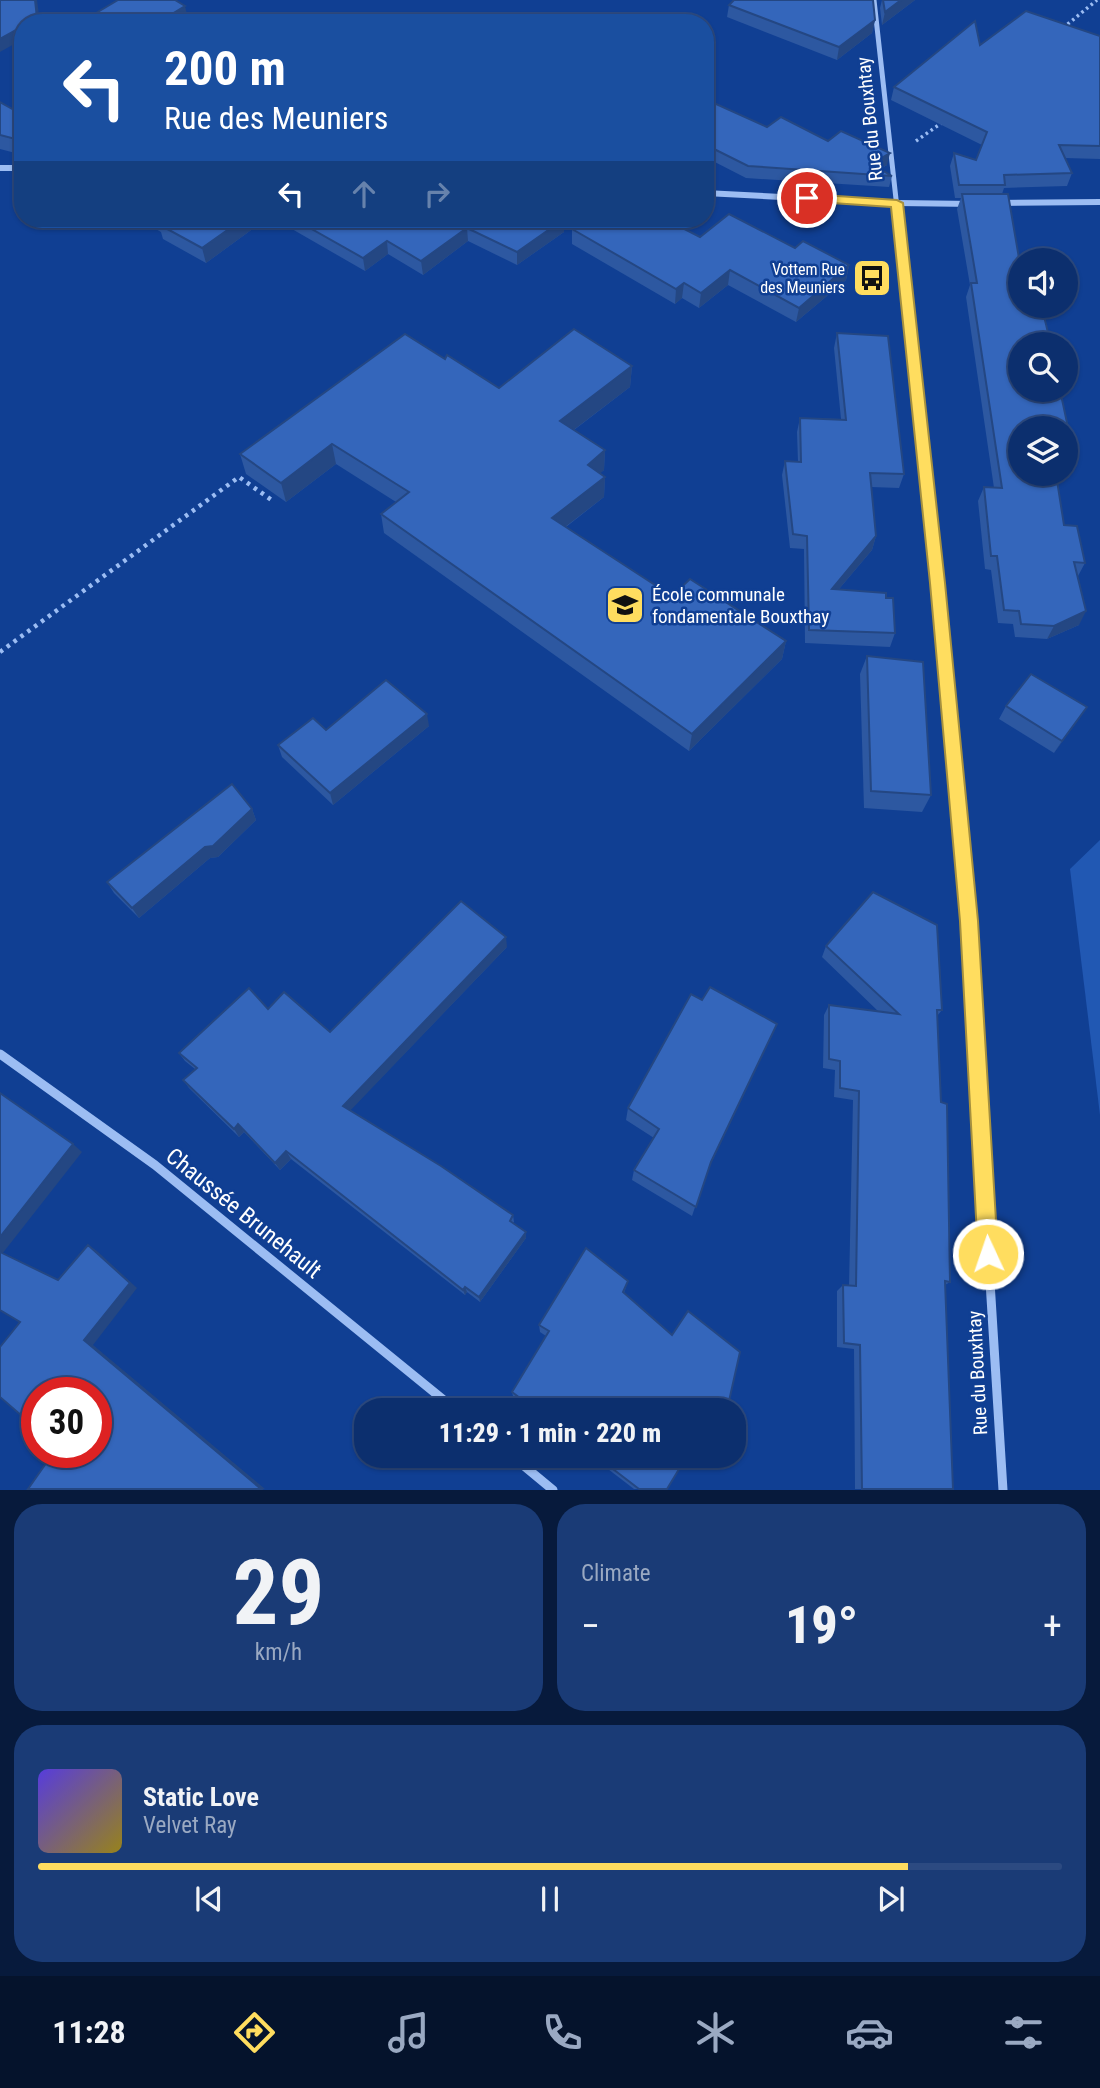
<!DOCTYPE html>
<html lang="en">
<head>
<meta charset="utf-8">
<style>
  body { margin:0; font-family:"Roboto Condensed",sans-serif; background:#1a3b76; color:#f1f3f6; height:100vh; display:flex; flex-direction:column; font-size:26px; white-space:nowrap }
  * { box-sizing:border-box; margin:0 }
  p { font-size:23px; color:#9aa9c2 }
  .icon { flex:none; width:38px; height:38px; fill:none; stroke:currentColor; stroke-width:2; stroke-linecap:round; stroke-linejoin:round }
  .map { position:relative; height:1490px; overflow:hidden }
  .sheet { display:flex; flex-direction:column; gap:14px; padding:14px; background:#071a3c; flex:1 }
  .sheet>* { flex:none }
  .banner { position:absolute; left:14px; top:14px; width:700px; height:214px; border-radius:28px; box-shadow:0 2px 5px #0004,0 0 0 2px #2c4a81; background:#1a4fa0; color:#fff; overflow:hidden }
  .tools { position:absolute; left:1008px; top:248px; display:grid; gap:14px }
  .tools a { display:grid; place-items:center; width:70px; height:70px; border-radius:50%; background:#0c2f6e; box-shadow:0 2px 5px #0004,0 0 0 2px #2c4a81; font-size:35px }
  .speed { position:absolute; left:21px; top:1377px; display:flex; gap:14px; font-size:35px; font-weight:700; text-align:center }
  .speed>* { display:grid; place-content:center; width:91px; height:91px; border-radius:50%; background:#0c2f6e; box-shadow:0 2px 5px #0004,0 0 0 2px #2c4a81; line-height:1 }
  .speed .limit { border:10px solid #d22; background:#fff; color:#111 }
  .pin { position:absolute; display:grid; place-items:center; width:60px; height:60px; color:#fff; margin:-30px; border:4px solid #fff; border-radius:50%; box-shadow:0 2px 7px #0007 }
  .me { position:absolute; width:77px; margin:-38px; rotate:357deg; stroke-linejoin:round; filter:drop-shadow(0 0 5px #0008) }
  .turn { display:flex; align-items:center; gap:24px; height:147px; padding:0 35px; font-size:32px }
  .turn .icon { width:91px; height:91px; stroke-width:2.5 }
  .turn b { display:block; font-size:49px; line-height:60px }
  .lanes { display:flex; align-items:center; height:66px; padding:0 35px; background:#0003; justify-content:center; gap:35px; direction:ltr }
  .lanes .off { opacity:.35 }
  .big { font-size:52px; font-weight:800; line-height:1.1 }
  .sheet .widget { flex:1; display:flex; flex-direction:column; justify-content:center; gap:10px; min-width:0; padding:0 24px; border-radius:28px; background:#1a3b76 }
  .sheet .dial { align-items:center; gap:0 }
  .dial b { font-size:91px; line-height:1 }
  .song { display:flex; align-items:center; gap:21px }
  .cover { width:84px; height:84px; border-radius:10px; background:linear-gradient(135deg,hsl(250 70% 55%),hsl(50 70% 35%)) }
  .played { height:7px; border-radius:4px; background:linear-gradient(90deg,#ffdd5f 85%,#2c4a81 85%) }
  .keys { display:flex; justify-content:space-around; direction:ltr }
  .heat { display:flex; justify-content:space-between; align-items:center; font-size:38px; direction:ltr }
  .sheet .tiles { flex:1; display:grid; gap:14px; grid-template-columns:1fr 1fr }
  .widget:last-child { grid-column:span 2 }
  .trip { position:absolute; left:354px; top:1398px; width:392px; height:70px; border-radius:28px; background:#0c2f6e; box-shadow:0 2px 5px #0004,0 0 0 2px #2c4a81; font-weight:800; line-height:70px; text-align:center }
  .dock { display:flex; height:112px; justify-content:space-around; align-items:center; background:#05132c; color:#9aa9c2 }
  .dock .icon { width:49px; height:49px }
  .dock .selected { color:#ffdd5f }
  .dock b { font-size:32px; color:#f1f3f6 }
  .map>svg:first-child { display:block }
  .green { fill:#2158b3 }
  .lines { fill:none; stroke-linecap:round; stroke-linejoin:round }
  .path-far1 { stroke:#9cbdf3; stroke-width:3.5; stroke-dasharray:2.5 3.5; stroke-linecap:butt }
  .path { stroke:#9cbdf3; stroke-width:4.5; stroke-dasharray:3.5 5; stroke-linecap:butt }
  .minor-far2 { stroke:#9cbdf3; stroke-width:5 }
  .minor-far1 { stroke:#9cbdf3; stroke-width:6 }
  .minor { stroke:#9cbdf3; stroke-width:9 }
  .tertiary { fill:#9cbdf3; fill-rule:evenodd }
  .wall { fill:#2d58a1 }
  .shaded-wall { fill:#244783 }
  .building { fill:#3466bb; stroke:#244783; stroke-width:2 }
  .route { fill:#ffdd5f; stroke:#a6903e; stroke-width:2 }
  .labels { text-anchor:middle; stroke-width:5; stroke-linejoin:round; paint-order:stroke }
  .far-poi-label { font-size:16px; fill:#fff; stroke:#103f93; text-anchor:end }
  .street-label { font-size:19px; fill:#fff; stroke:#103f93 }
  .poi-label { font-size:19px; fill:#fff; stroke:#103f93; text-anchor:start }
  .near-street-label { font-size:23px; fill:#fff; stroke:#103f93 }
</style>
</head>
<body>
<div class="map">
<svg width="1100" height="1490" viewBox="0 0 1100 1490">
  <rect width="100%" height="100%" fill="#103f93"/>
  <path class="green" d="M 1100,840 L 1100,1115 L 1070,869 Z"/>
  <g class="lines">
    <g class="path-far1">
      <path d="M 1063,28 L 1097,0"/>
      <path d="M 916,141 L 943,122"/>
    </g>
    <path class="path" d="M 0,652 L 239,477 L 273,501"/>
    <path class="minor-far2" d="M 874,0 L 916,380"/>
    <path class="minor-far1" d="M 916,378 L 938,583 L 964,867"/>
    <g class="minor">
      <path d="M 964,865 L 1003,1490"/>
      <path d="M 0,1054 L 155,1165 L 456,1410"/>
      <path d="M 512,1456 L 553,1490"/>
    </g>
    <g class="tertiary">
      <rect x="0" y="165" width="23" height="6"/>
      <path d="M 705,190 L 897,200 L 974,201 L 979,204 L 974,207 L 897,206 L 705,196 Z"/>
      <path d="M 1100,199 L 1100,205 L 996,206 L 991,203 L 996,200 Z"/>
    </g>
  </g>
  <g class="wall">
    <path d="M 882,0 L 915,0 L 882,25 L 880,8 Z"/>
    <path d="M 729,5 L 875,20 L 872,33 L 837,60 L 727,17 Z"/>
    <path d="M 1100,36 L 1100,159 L 1065,158 L 1072,173 L 1067,186 L 1004,188 L 1002,194 L 1020,306 L 1072,446 L 1066,460 L 1066,429 L 1020,429 L 1064,525 L 1085,563 L 1078,576 L 1079,625 L 1047,639 L 1015,637 L 1013,624 L 998,623 L 991,570 L 985,569 L 978,501 L 984,487 L 994,488 L 966,297 L 970,285 L 957,209 L 961,198 L 955,198 L 950,166 L 954,153 L 976,160 L 982,145 L 891,100 L 894,87 L 980,45 Z"/>
    <path d="M 705,99 L 767,127 L 828,141 L 887,165 L 880,169 L 892,176 L 889,187 L 746,178 L 707,158 L 705,159 Z"/>
    <path d="M 0,102 L 23,115 L 23,155 L 0,149 Z"/>
    <path d="M 147,219 L 257,219 L 258,225 L 206,263 L 163,239 L 161,232 L 149,225 Z"/>
    <path d="M 283,219 L 367,219 L 379,225 L 388,219 L 564,232 L 517,265 L 468,241 L 423,275 L 388,254 L 365,271 L 285,225 Z"/>
    <path d="M 572,229 L 700,237 L 795,248 L 849,265 L 846,280 L 796,322 L 728,285 L 699,308 L 682,298 L 675,304 L 572,244 Z"/>
    <path d="M 837,333 L 904,474 L 899,488 L 871,487 L 876,536 L 872,550 L 839,589 L 886,598 L 895,633 L 890,647 L 805,643 L 804,549 L 790,548 L 782,475 L 785,461 L 798,462 L 797,432 L 800,418 L 841,419 L 834,348 Z"/>
    <path d="M 445,359 L 499,388 L 632,366 L 630,387 L 574,430 L 605,450 L 604,470 L 600,473 L 605,477 L 604,497 L 566,527 L 672,596 L 786,641 L 782,659 L 689,751 L 384,533 L 381,514 L 396,502 L 336,464 L 286,502 L 246,474 L 240,454 Z"/>
    <path d="M 867,656 L 931,795 L 922,812 L 864,808 L 860,674 Z"/>
    <path d="M 1006,706 L 1087,707 L 1054,753 L 999,719 Z"/>
    <path d="M 429,726 L 333,805 L 282,757 L 278,745 L 326,730 Z"/>
    <path d="M 252,809 L 256,820 L 218,857 L 210,858 L 139,918 L 114,893 L 107,882 Z"/>
    <path d="M 826,946 L 942,1010 L 937,1016 L 950,1282 L 945,1285 L 953,1489 L 855,1489 L 854,1349 L 837,1347 L 837,1291 L 843,1285 L 849,1286 L 853,1100 L 834,1097 L 835,1070 L 823,1068 L 824,1015 L 829,1005 L 879,1012 L 822,957 Z"/>
    <path d="M 507,947 L 350,1110 L 513,1215 L 514,1222 L 513,1223 L 526,1238 L 480,1302 L 467,1292 L 465,1295 L 291,1159 L 280,1170 L 244,1132 L 239,1137 L 189,1088 L 183,1080 L 195,1069 L 185,1061 L 179,1053 L 268,1009 L 330,1032 Z"/>
    <path d="M 702,1000 L 777,1024 L 709,1166 L 692,1216 L 632,1180 L 634,1170 L 654,1138 L 626,1120 L 628,1108 Z"/>
    <path d="M 628,1281 L 624,1293 L 727,1410 L 531,1410 L 513,1396 L 512,1392 L 546,1336 L 540,1332 L 539,1325 Z"/>
    <path d="M 591,1456 L 687,1456 L 667,1489 L 634,1489 Z"/>
  </g>
  <g class="shaded-wall">
    <path d="M 35,0 L 37,0 L 40,23 L 29,23 Z"/>
    <path d="M 901,0 L 915,0 L 882,25 L 885,12 Z"/>
    <path d="M 185,6 L 188,19 L 183,23 L 157,23 Z"/>
    <path d="M 875,20 L 872,33 L 837,60 L 839,47 Z"/>
    <path d="M 23,26 L 23,39 L 0,52 L 0,39 Z"/>
    <path d="M 708,146 L 707,158 L 705,159 L 705,148 Z"/>
    <path d="M 890,153 L 887,165 L 871,174 L 871,164 Z"/>
    <path d="M 243,219 L 257,219 L 258,225 L 206,263 L 202,248 Z"/>
    <path d="M 564,219 L 564,232 L 517,265 L 517,252 Z"/>
    <path d="M 467,228 L 468,241 L 423,275 L 421,261 Z"/>
    <path d="M 387,241 L 388,254 L 365,271 L 363,258 Z"/>
    <path d="M 849,265 L 846,280 L 796,322 L 799,308 Z"/>
    <path d="M 730,270 L 728,285 L 699,308 L 701,293 Z"/>
    <path d="M 684,283 L 682,298 L 675,304 L 676,289 Z"/>
    <path d="M 632,366 L 630,387 L 559,441 L 560,421 Z"/>
    <path d="M 332,444 L 336,464 L 286,502 L 281,483 Z"/>
    <path d="M 605,450 L 604,470 L 587,485 L 588,465 Z"/>
    <path d="M 605,477 L 604,497 L 552,537 L 552,518 Z"/>
    <path d="M 876,536 L 872,550 L 828,602 L 832,589 Z"/>
    <path d="M 1086,611 L 1079,625 L 1047,639 L 1054,626 Z"/>
    <path d="M 786,641 L 782,659 L 689,751 L 692,734 Z"/>
    <path d="M 1087,707 L 1079,719 L 1054,753 L 1062,741 Z"/>
    <path d="M 427,714 L 429,726 L 333,805 L 330,793 Z"/>
    <path d="M 252,809 L 256,820 L 218,857 L 210,858 L 139,918 L 132,908 Z"/>
    <path d="M 506,937 L 507,947 L 347,1114 L 343,1106 Z"/>
    <path d="M 777,1024 L 771,1037 L 707,1172 L 711,1162 Z"/>
    <path d="M 238,1124 L 244,1132 L 239,1137 L 234,1129 Z"/>
    <path d="M 73,1144 L 82,1152 L 2,1254 L 0,1253 L 0,1237 Z"/>
    <path d="M 286,1151 L 291,1159 L 280,1170 L 275,1163 Z"/>
    <path d="M 526,1232 L 526,1238 L 480,1302 L 479,1297 Z"/>
    <path d="M 88,1245 L 97,1251 L 137,1288 L 93,1345 L 265,1489 L 261,1489 L 84,1340 Z"/>
    <path d="M 465,1287 L 467,1292 L 465,1295 L 463,1290 Z"/>
  </g>
  <g class="building">
    <path d="M 0,0 L 35,0 L 37,18 L 29,23 L 23,23 L 23,26 L 0,39 Z"/>
    <path d="M 118,0 L 175,0 L 185,6 L 157,23 L 95,23 L 86,19 Z"/>
    <path d="M 734,0 L 873,0 L 875,20 L 839,47 L 729,5 Z"/>
    <path d="M 883,0 L 901,0 L 885,12 Z"/>
    <path d="M 1026,11 L 1100,36 L 1100,146 L 1059,145 L 1072,173 L 1004,175 L 1005,185 L 959,185 L 954,153 L 976,160 L 987,132 L 894,87 L 975,21 L 980,45 Z"/>
    <path d="M 705,99 L 767,127 L 781,117 L 828,141 L 841,131 L 890,153 L 871,164 L 892,176 L 748,166 L 708,146 L 705,148 Z"/>
    <path d="M 0,102 L 23,115 L 23,141 L 0,135 Z"/>
    <path d="M 962,194 L 1008,194 L 1020,264 L 1020,306 L 1031,306 L 1032,312 L 1043,312 L 1051,345 L 1020,345 L 1020,390 L 1060,390 L 1072,446 L 1066,446 L 1066,429 L 1020,429 L 1020,474 L 1056,474 L 1064,525 L 1077,526 L 1085,563 L 1074,562 L 1086,611 L 1054,626 L 1021,624 L 1019,611 L 1004,610 L 997,556 L 991,556 L 984,487 L 1002,488 L 971,283 L 977,283 Z"/>
    <path d="M 729,214 L 795,248 L 803,241 L 849,265 L 799,308 L 730,270 L 701,293 L 684,283 L 676,289 L 572,229 L 586,219 L 665,219 L 700,237 Z"/>
    <path d="M 160,219 L 243,219 L 202,248 L 158,224 L 164,221 Z"/>
    <path d="M 294,219 L 367,219 L 379,225 L 388,219 L 564,219 L 517,252 L 467,228 L 421,261 L 387,241 L 363,258 Z"/>
    <path d="M 574,329 L 632,366 L 560,421 L 605,450 L 588,465 L 605,477 L 552,518 L 672,596 L 690,579 L 786,641 L 692,734 L 381,514 L 409,492 L 332,444 L 281,483 L 240,454 L 405,334 L 445,359 L 447,355 L 499,388 Z"/>
    <path d="M 837,333 L 888,336 L 904,474 L 870,473 L 876,536 L 832,589 L 886,593 L 886,598 L 893,598 L 895,633 L 809,630 L 807,536 L 793,534 L 785,461 L 801,462 L 800,418 L 846,420 Z"/>
    <path d="M 867,656 L 923,662 L 931,795 L 871,791 Z"/>
    <path d="M 1031,674 L 1087,707 L 1062,741 L 1006,706 Z"/>
    <path d="M 386,680 L 427,714 L 330,793 L 278,745 L 313,718 L 326,730 Z"/>
    <path d="M 232,784 L 252,809 L 213,846 L 205,847 L 132,908 L 107,882 Z"/>
    <path d="M 873,892 L 937,925 L 942,1010 L 937,1010 L 941,1102 L 947,1104 L 950,1282 L 945,1281 L 953,1489 L 862,1489 L 860,1345 L 844,1343 L 843,1285 L 856,1286 L 859,1091 L 840,1088 L 840,1061 L 829,1059 L 829,1005 L 899,1014 L 826,946 Z"/>
    <path d="M 461,901 L 506,937 L 343,1106 L 441,1166 L 513,1215 L 510,1221 L 526,1232 L 479,1297 L 465,1287 L 463,1290 L 286,1151 L 275,1163 L 238,1124 L 234,1129 L 183,1080 L 197,1068 L 179,1053 L 249,988 L 268,1009 L 284,992 L 330,1032 Z"/>
    <path d="M 710,987 L 777,1024 L 711,1162 L 696,1207 L 634,1170 L 659,1129 L 628,1108 L 691,994 L 702,1000 Z"/>
    <path d="M 0,1093 L 73,1144 L 0,1237 Z"/>
    <path d="M 88,1245 L 130,1283 L 84,1340 L 261,1489 L 28,1489 L 54,1452 L 96,1452 L 96,1393 L 37,1393 L 37,1429 L 0,1397 L 0,1347 L 20,1322 L 0,1310 L 0,1252 L 58,1280 Z"/>
    <path d="M 586,1248 L 628,1281 L 623,1292 L 672,1335 L 688,1311 L 740,1352 L 727,1410 L 536,1410 L 512,1392 L 549,1331 L 539,1325 Z"/>
    <path d="M 596,1456 L 687,1456 L 667,1489 L 639,1489 Z"/>
  </g>
  <path class="route" d="M 807,194 L 897,200 L 903,203 L 945,583 L 978,921 L 998,1254 L 995,1261 L 988,1263 L 981,1261 L 978,1254 L 960,921 L 930,583 L 891,207 L 802,201 L 801,198 Z"/>
  <defs>
    <symbol id="bus-square" viewBox="-11 -11 22 22"><rect x="-9" y="-9" width="18" height="18" rx="4" fill="#ffdd5f" stroke="#103f93"/><path d="M-5-6H5V4H4V6H2V4H-2V6H-4V4H-5ZM-3.5-4V0h7V-4ZM-3.5 1.2v1.5H-2V1.2ZM2 1.2v1.5H3.5V1.2Z" fill="#111"/></symbol>
    <symbol id="school-square" viewBox="-11 -11 22 22"><rect x="-9" y="-9" width="18" height="18" rx="4" fill="#ffdd5f" stroke="#103f93"/><path d="M0-5L7-2L0 1L-7-2ZM-4 1L0 2.5L4 1V4Q0 6-4 4Z" fill="#111"/></symbol>
  </defs>
  <g fill-rule="evenodd">
    <use href="#bus-square" x="850" y="256" width="44" height="44"/>
    <use href="#school-square" x="603" y="583" width="44" height="44"/>
  </g>
  <g class="labels">
    <g class="far-poi-label">
      <text x="845" y="275">Vottem Rue<tspan x="845" dy="18">des Meuniers</tspan></text>
    </g>
    <g class="street-label">
      <text transform="translate(869 119) rotate(-96)" y="7">Rue du Bouxhtay</text>
      <text transform="translate(977 1373) rotate(-93)" y="7">Rue du Bouxhtay</text>
    </g>
    <g class="poi-label">
      <text x="652" y="601">École communale<tspan x="652" dy="22">fondamentale Bouxthay</tspan></text>
    </g>
    <g class="near-street-label">
      <text transform="translate(244 1213) rotate(39)" y="8">Chaussée Brunehault</text>
    </g>
  </g>
</svg>
<div class="tools">
<a><svg class="icon" aria-label="sound" viewBox="0 0 24 24"><path d="M4 9h4l5-4v14l-5-4H4zM17 9q2 3 0 6"/></svg></a>
<a><svg class="icon" aria-label="search" viewBox="0 0 24 24"><circle cx="10" cy="10" r="6"/><path d="M15 15l6 6"/></svg></a>
<a><svg class="icon" aria-label="layers" viewBox="0 0 24 24"><path d="M12 4l9 5-9 5-9-5zM3 14l9 5 9-5"/></svg></a>
</div>
<div class="speed"><div class="limit">30</div></div>
<div class="pin" style="left:807px;top:198px;background:#d93025"><svg class="icon" aria-label="arrive" viewBox="0 0 24 24"><path d="M6 21V4h12l-3 4 3 4H6"/></svg></div>
<svg class="me" style="left:988px;top:1254px" viewBox="-20 -20 40 40"><circle r="17" fill="#ffdd5f" stroke="#fff" stroke-width="3"/><path d="M0-11L8 9 0 5-8 9z" fill="#fff"/></svg>
<div class="trip">11:29 · 1 min · 220 m</div>
<div class="banner">
<div class="turn"><svg class="icon" aria-label="left" viewBox="0 0 24 24"><path d="M17 20v-9H6M10 6l-5 5 5 5"/></svg><div><b>200 m</b>Rue des Meuniers</div></div>
<div class="lanes"><svg class="icon" aria-label="left" viewBox="0 0 24 24"><path d="M17 20v-9H6M10 6l-5 5 5 5"/></svg><svg class="icon off" aria-label="ahead" viewBox="0 0 24 24"><path d="M12 20V5M6 11l6-6 6 6"/></svg><svg class="icon off" aria-label="right" viewBox="0 0 24 24"><path d="M7 20v-9h11M14 6l5 5-5 5"/></svg></div>
</div>
</div>
<section class="sheet">
<div class="tiles">
<div class="widget dial"><b>29</b><p>km/h</p></div>
<div class="widget"><p>Climate</p>
<div class="heat"><a>−</a><b class="big">19°</b><a>+</a></div>
</div>
<div class="widget">
<div class="song"><i class="cover"></i><div><b>Static Love</b><p>Velvet Ray</p></div></div>
<div class="played"></div>
<div class="keys"><svg class="icon" aria-label="previous" viewBox="0 0 24 24"><path d="M18 5L8 12l10 7zM5 5v14"/></svg><svg class="icon" aria-label="pause" viewBox="0 0 24 24"><path d="M8 5v14M16 5v14"/></svg><svg class="icon" aria-label="next" viewBox="0 0 24 24"><path d="M6 5l10 7-10 7zM19 5v14"/></svg></div>
</div>
</div>
</section>
<nav class="dock">
<b>11:28</b>
<svg class="icon selected" aria-label="directions" viewBox="0 0 24 24"><path d="M12 3l9 9-9 9-9-9zM9 14v-3h6M13 9l2 2-2 2"/></svg>
<svg class="icon" aria-label="music" viewBox="0 0 24 24"><path d="M9 18V5l10-2v13"/><circle cx="6" cy="18" r="3"/><circle cx="16" cy="16" r="3"/></svg>
<svg class="icon" aria-label="phone" viewBox="0 0 24 24"><path d="M5 4h4l2 5-3 2q2 4 5 5l2-3 5 2v4C11 20 4 13 5 4z"/></svg>
<svg class="icon" aria-label="climate" viewBox="0 0 24 24"><path d="M12 3v18M4 7l16 10M4 17L20 7"/></svg>
<svg class="icon" aria-label="car" viewBox="0 0 24 24"><path d="M5 17H2v-5l4-1 3-4h7l3 4 3 1v5h-3M9 17h6M6 11h13"/><circle cx="7" cy="17" r="2"/><circle cx="17" cy="17" r="2"/></svg>
<svg class="icon" aria-label="filters" viewBox="0 0 24 24"><path d="M4 7h16M4 17h16"/><circle cx="9" cy="7" r="2"/><circle cx="15" cy="17" r="2"/></svg>
</nav>
</body>
</html>
